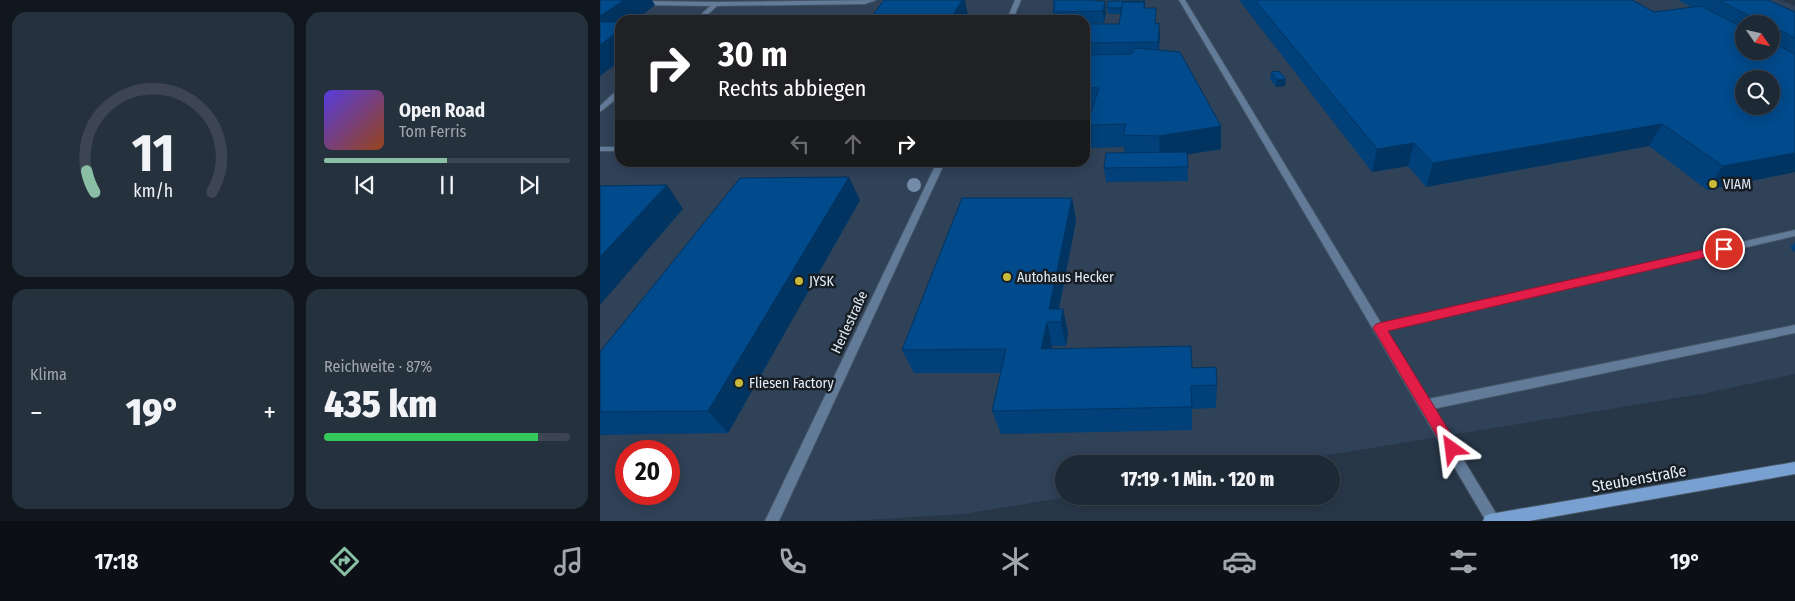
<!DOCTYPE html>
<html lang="de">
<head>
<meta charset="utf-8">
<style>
  body { margin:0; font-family:"Fira Sans Condensed",sans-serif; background:#26313e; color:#f1f3f6; height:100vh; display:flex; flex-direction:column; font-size:19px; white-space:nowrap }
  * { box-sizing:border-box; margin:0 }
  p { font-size:16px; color:#a1a6ad }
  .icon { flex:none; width:28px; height:28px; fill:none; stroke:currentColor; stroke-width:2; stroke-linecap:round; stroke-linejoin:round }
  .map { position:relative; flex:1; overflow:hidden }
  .details { display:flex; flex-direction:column; gap:12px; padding:12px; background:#10171e; width:600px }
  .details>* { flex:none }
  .banner { position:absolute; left:15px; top:15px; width:475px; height:152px; border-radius:15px; box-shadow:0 2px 12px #0003,0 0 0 1px #3c4551; background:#202124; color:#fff; overflow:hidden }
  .needle { width:32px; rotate:124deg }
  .tools { position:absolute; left:1135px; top:15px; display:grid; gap:10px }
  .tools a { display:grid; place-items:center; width:45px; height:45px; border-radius:50%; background:#1e2936; box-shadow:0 2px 12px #0003,0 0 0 1px #3c4551; font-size:25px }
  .speed { position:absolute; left:15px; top:440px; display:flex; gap:10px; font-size:25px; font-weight:700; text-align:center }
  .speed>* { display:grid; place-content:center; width:65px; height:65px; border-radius:50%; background:#1e2936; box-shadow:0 2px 12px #0003,0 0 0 1px #3c4551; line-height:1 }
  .speed .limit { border:8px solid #d22; background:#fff; color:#111 }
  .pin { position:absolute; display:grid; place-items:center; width:42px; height:42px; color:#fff; margin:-21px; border:2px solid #fff; border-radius:50%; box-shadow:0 1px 5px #0007 }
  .me { position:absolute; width:55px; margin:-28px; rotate:329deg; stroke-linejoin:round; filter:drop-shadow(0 0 4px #0008) }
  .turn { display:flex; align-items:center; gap:18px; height:105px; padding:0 20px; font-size:22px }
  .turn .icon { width:65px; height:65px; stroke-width:2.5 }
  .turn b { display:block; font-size:35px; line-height:42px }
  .lanes { display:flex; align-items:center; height:48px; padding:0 20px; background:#0003; justify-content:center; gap:25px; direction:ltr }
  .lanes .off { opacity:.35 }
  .big { font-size:38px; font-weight:800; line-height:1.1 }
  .details .widget { flex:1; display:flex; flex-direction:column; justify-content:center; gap:8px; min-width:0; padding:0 18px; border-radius:15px; background:#26313e }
  .details .dial { align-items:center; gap:0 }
  .dial svg { height:130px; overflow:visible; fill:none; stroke:#3c4551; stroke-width:7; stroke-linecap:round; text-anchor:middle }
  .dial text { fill:#f1f3f6; stroke:none }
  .song { display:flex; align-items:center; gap:15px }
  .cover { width:60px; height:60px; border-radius:8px; background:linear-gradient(135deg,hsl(250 70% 55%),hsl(20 70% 35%)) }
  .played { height:5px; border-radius:2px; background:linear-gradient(90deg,#8abfa5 50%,#3c4551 50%) }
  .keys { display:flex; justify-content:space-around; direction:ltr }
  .heat { display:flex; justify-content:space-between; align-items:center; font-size:28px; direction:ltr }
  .charge { height:8px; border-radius:4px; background:linear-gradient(90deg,#34c759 87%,#3c4551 0) }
  .details .tiles { flex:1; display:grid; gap:12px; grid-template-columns:repeat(2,1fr) }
  .trip { position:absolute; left:455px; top:455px; width:285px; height:50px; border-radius:25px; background:#1e2936; box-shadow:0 2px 12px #0003,0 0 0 1px #3c4551; font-weight:800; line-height:50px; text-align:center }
  .tabs { display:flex; height:80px; justify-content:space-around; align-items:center; background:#0c1016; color:#a1a6ad }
  .tabs .icon { width:35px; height:35px }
  .tabs .active { color:#8abfa5 }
  .tabs b { font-size:22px; color:#f1f3f6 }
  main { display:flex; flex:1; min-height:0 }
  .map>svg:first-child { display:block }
  .built { fill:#304258; fill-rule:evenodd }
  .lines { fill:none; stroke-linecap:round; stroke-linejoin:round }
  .lane-casing { stroke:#465464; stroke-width:2 }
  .street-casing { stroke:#465464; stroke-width:2 }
  .secondary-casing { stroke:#465464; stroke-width:2 }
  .lane { fill:#617b99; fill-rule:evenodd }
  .street { fill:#617b99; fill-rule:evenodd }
  .secondary { fill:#78a1d1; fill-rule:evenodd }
  .tree { fill:#748ca8 }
  .wall { fill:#014078; fill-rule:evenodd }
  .shaded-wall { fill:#013461 }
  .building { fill:#014a8b; stroke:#013461; fill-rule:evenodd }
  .route { fill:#e11d48; stroke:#92132f }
  .poi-dot { fill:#c9ba3a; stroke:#171e25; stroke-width:2 }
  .labels { text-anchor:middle; stroke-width:5; stroke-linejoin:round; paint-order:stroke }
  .poi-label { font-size:14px; fill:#e3ecf7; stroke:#171e25; text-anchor:start }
  .street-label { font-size:14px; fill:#e3ecf7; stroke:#171e25 }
  .near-street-label { font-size:16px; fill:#e3ecf7; stroke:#171e25 }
</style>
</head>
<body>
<main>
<section class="details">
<div class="tiles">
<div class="widget dial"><svg viewBox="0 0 100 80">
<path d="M14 69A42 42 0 1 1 86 69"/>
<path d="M14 69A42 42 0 0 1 9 56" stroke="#8abfa5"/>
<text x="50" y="56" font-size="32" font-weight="700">11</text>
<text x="50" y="72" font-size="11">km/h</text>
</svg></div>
<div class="widget">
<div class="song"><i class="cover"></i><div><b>Open Road</b><p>Tom Ferris</p></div></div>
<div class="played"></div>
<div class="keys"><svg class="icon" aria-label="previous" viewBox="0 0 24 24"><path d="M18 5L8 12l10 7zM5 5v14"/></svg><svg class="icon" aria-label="pause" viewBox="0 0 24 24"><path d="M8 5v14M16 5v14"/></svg><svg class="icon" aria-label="next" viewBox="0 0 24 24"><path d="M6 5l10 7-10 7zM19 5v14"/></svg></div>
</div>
<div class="widget"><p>Klima</p>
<div class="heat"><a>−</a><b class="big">19°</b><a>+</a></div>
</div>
<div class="widget"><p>Reichweite · 87%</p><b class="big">435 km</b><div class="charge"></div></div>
</div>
</section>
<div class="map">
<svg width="1195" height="521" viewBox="0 0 1195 521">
  <rect width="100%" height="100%" fill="#283748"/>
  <path class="built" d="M 0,0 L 1181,0 L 1195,6 L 1195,374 L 1102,394 L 673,464 L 464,464 L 464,496 L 474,496 L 363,514 L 248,521 L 0,521 ZM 20,20 L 485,20 L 485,162 L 20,162 ZM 1144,24 L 1171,24 L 1171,51 L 1144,51 ZM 1144,79 L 1171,79 L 1171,106 L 1144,106 ZM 26,451 L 69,451 L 69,494 L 26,494 Z"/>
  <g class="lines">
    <defs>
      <g id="lane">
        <path d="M 276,0 L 265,4 L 117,6 L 102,20 L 95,20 L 110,6 L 41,5 L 38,3 L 41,1 L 115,2 Z"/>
        <path d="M 415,0 L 421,0 L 414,17 L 409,18 L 408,17 Z"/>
        <path d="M 579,0 L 585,0 L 781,323 L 1195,230 L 1195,236 L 786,331 L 828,399 L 1195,325 L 1195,333 L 833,409 L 900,520 L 886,521 Z"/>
        <path d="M 17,90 L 20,90 L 20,96 L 0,112 L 0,106 Z"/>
      </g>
      <g id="street">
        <path d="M 411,15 L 414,17 L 413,20 L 407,20 L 409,16 Z"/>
        <rect x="0" y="147" width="20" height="4"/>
        <path d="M 337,162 L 345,162 L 179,521 L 165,521 Z"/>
      </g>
      <path id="secondary" d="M 1195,462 L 1195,474 L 929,521 L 883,521 L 885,516 L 890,514 Z"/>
    </defs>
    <use href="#lane" class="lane-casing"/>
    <use href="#street" class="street-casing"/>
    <use href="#secondary" class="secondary-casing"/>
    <use href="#lane" class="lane"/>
    <use href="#street" class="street"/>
    <use href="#secondary" class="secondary"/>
  </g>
  <circle class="tree" cx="314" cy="185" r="7"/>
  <g class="wall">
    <path d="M 639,0 L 1032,0 L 1054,12 L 1091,7 L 1078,0 L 1168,0 L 1195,12 L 1195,172 L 1107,190 L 1049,146 L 826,187 L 808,166 L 772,172 ZM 1144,24 L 1171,24 L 1171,51 L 1144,51 Z"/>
    <path d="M 498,1 L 506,13 L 504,23 L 485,24 L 485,20 L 454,20 L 453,12 L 454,9 L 453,4 Z"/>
    <path d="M 507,8 L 545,8 L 556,20 L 556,23 L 560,36 L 559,50 L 621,149 L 587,154 L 588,181 L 506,182 L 504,168 L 525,153 L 524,147 L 490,148 L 487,125 L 492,109 L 485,109 L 485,24 L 519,24 L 521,14 L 508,14 Z"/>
    <path d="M 671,72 L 685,86 L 676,87 L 670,79 Z"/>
    <path d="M 472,198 L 476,221 L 459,309 L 463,309 L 468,333 L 466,346 L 452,346 L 452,349 L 592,368 L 617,385 L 616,408 L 592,409 L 592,430 L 401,434 L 392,411 L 401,373 L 314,373 L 302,350 Z"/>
    <path d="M 260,200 L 128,433 L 0,435 L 0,352 Z"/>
    <path d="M 1195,242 L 1195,252 L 1190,248 Z"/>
  </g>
  <g class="shaded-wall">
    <path d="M 24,0 L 52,0 L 55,5 L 36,20 L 20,20 L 20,61 L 0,76 L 0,16 Z"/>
    <path d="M 350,0 L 365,0 L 368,17 L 367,20 L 350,20 Z"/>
    <path d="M 505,1 L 506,13 L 504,23 L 503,11 Z"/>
    <path d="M 559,23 L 560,36 L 558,55 L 558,42 Z"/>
    <path d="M 686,79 L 685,86 L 676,87 L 677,80 Z"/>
    <path d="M 1062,124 L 1049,146 L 826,187 L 833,163 Z"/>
    <path d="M 621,126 L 621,149 L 560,159 L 559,136 Z"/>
    <path d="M 814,143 L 808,166 L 772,172 L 777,149 Z"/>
    <path d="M 1195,153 L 1195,172 L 1107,190 L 1123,166 Z"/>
    <path d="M 249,177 L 260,200 L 128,433 L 108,411 Z"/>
    <path d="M 67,185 L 83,209 L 0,305 L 0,257 Z"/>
    <path d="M 472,198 L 476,221 L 456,322 L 449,309 Z"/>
    <path d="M 463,309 L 468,333 L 466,346 L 461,322 Z"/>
    <path d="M 447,322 L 452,346 L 447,372 L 441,349 Z"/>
  </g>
  <g class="building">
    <path d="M 0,0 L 24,0 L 0,16 Z"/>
    <path d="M 284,0 L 362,0 L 350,20 L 269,20 Z"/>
    <path d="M 454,0 L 495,0 L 495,1 L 505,1 L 503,11 L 453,12 L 455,4 L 453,4 Z"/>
    <path d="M 655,0 L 1032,0 L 1054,12 L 1101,6 L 1144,28 L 1144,51 L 1171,51 L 1171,42 L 1195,54 L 1195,153 L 1123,166 L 1062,124 L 833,163 L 814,143 L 777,149 ZM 1144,79 L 1171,79 L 1171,106 L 1144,106 Z"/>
    <path d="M 1118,0 L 1168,0 L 1195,12 L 1195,38 L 1171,26 L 1171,24 L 1166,24 Z"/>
    <path d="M 508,1 L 545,1 L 544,8 L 544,2 L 523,2 L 522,8 L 507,8 Z"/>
    <path d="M 523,2 L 544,2 L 544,8 L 556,8 L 555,24 L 559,23 L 558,42 L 485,43 L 485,24 L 519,24 Z"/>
    <path d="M 0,22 L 20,22 L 20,30 L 0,45 Z"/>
    <path d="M 535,48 L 580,52 L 621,126 L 559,136 L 523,135 L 526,124 L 487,125 L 499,88 L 485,87 L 485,55 L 532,54 Z"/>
    <path d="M 679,71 L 686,79 L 677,80 L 671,72 Z"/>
    <path d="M 587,152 L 588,167 L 504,168 L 506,153 Z"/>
    <path d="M 249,177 L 108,411 L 0,412 L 0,352 L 140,178 Z"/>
    <path d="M 67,185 L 0,257 L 0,186 Z"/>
    <path d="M 362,198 L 472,198 L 449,309 L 463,309 L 461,322 L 447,322 L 441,349 L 591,346 L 592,368 L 616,367 L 617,385 L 591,386 L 592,407 L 392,411 L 406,349 L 302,350 Z"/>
  </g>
  <path class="route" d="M 1124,245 L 1130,249 L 1128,252 L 788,331 L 857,444 L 859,449 L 857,453 L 852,455 L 847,453 L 773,328 L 775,325 L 779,323 Z"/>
  <g class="poi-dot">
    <circle cx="1113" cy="184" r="5"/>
    <circle cx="407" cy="277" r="5"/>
    <circle cx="199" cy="281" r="5"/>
    <circle cx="139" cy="383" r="5"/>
  </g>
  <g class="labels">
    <g class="poi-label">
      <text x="1123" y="189">VIAM</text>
      <text x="417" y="282">Autohaus Hecker</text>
      <text x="209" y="286">JYSK</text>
      <text x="149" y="388">Fliesen Factory</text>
    </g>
    <g class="street-label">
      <text transform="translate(249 322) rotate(-65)" y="5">Herlestraße</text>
    </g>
    <g class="near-street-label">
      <text transform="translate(1039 478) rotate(-10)" y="6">Steubenstraße</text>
    </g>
  </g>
</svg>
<div class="tools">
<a><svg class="needle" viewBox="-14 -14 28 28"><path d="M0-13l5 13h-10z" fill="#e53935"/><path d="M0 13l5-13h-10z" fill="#a1a6ad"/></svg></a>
<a><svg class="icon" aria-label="search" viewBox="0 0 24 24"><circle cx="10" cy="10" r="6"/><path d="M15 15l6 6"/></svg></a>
</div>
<div class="speed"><div class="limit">20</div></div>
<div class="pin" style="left:1124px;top:249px;background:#d93025"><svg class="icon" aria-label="arrive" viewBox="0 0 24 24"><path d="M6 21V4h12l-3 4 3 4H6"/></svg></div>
<svg class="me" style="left:852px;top:449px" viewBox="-20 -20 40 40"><path d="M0-17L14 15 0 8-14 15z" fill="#e11d48" stroke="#fff" stroke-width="4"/></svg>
<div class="trip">17:19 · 1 Min. · 120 m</div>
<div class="banner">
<div class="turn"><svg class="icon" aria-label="right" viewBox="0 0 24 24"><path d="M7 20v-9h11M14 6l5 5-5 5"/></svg><div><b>30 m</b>Rechts abbiegen</div></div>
<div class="lanes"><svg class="icon off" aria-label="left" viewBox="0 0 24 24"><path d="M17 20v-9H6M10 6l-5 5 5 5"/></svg><svg class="icon off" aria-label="ahead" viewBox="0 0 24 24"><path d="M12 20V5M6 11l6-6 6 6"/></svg><svg class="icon" aria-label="right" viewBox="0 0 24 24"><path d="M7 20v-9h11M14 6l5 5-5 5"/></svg></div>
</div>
</div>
</main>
<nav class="tabs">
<b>17:18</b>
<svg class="icon active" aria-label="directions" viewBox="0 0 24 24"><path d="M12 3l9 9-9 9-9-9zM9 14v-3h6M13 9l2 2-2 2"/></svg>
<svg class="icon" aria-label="music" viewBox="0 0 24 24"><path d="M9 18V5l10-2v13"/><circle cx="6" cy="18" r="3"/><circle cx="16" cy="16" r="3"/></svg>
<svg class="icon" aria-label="phone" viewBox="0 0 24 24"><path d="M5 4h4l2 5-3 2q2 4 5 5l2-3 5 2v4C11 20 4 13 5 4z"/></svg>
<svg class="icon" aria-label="climate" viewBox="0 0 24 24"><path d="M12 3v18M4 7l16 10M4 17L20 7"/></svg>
<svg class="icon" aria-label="car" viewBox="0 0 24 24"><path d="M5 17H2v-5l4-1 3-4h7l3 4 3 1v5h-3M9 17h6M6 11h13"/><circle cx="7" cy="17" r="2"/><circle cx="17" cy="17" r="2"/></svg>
<svg class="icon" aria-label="filters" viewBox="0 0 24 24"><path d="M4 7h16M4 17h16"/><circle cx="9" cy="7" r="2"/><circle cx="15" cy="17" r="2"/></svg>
<b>19°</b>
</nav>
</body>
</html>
